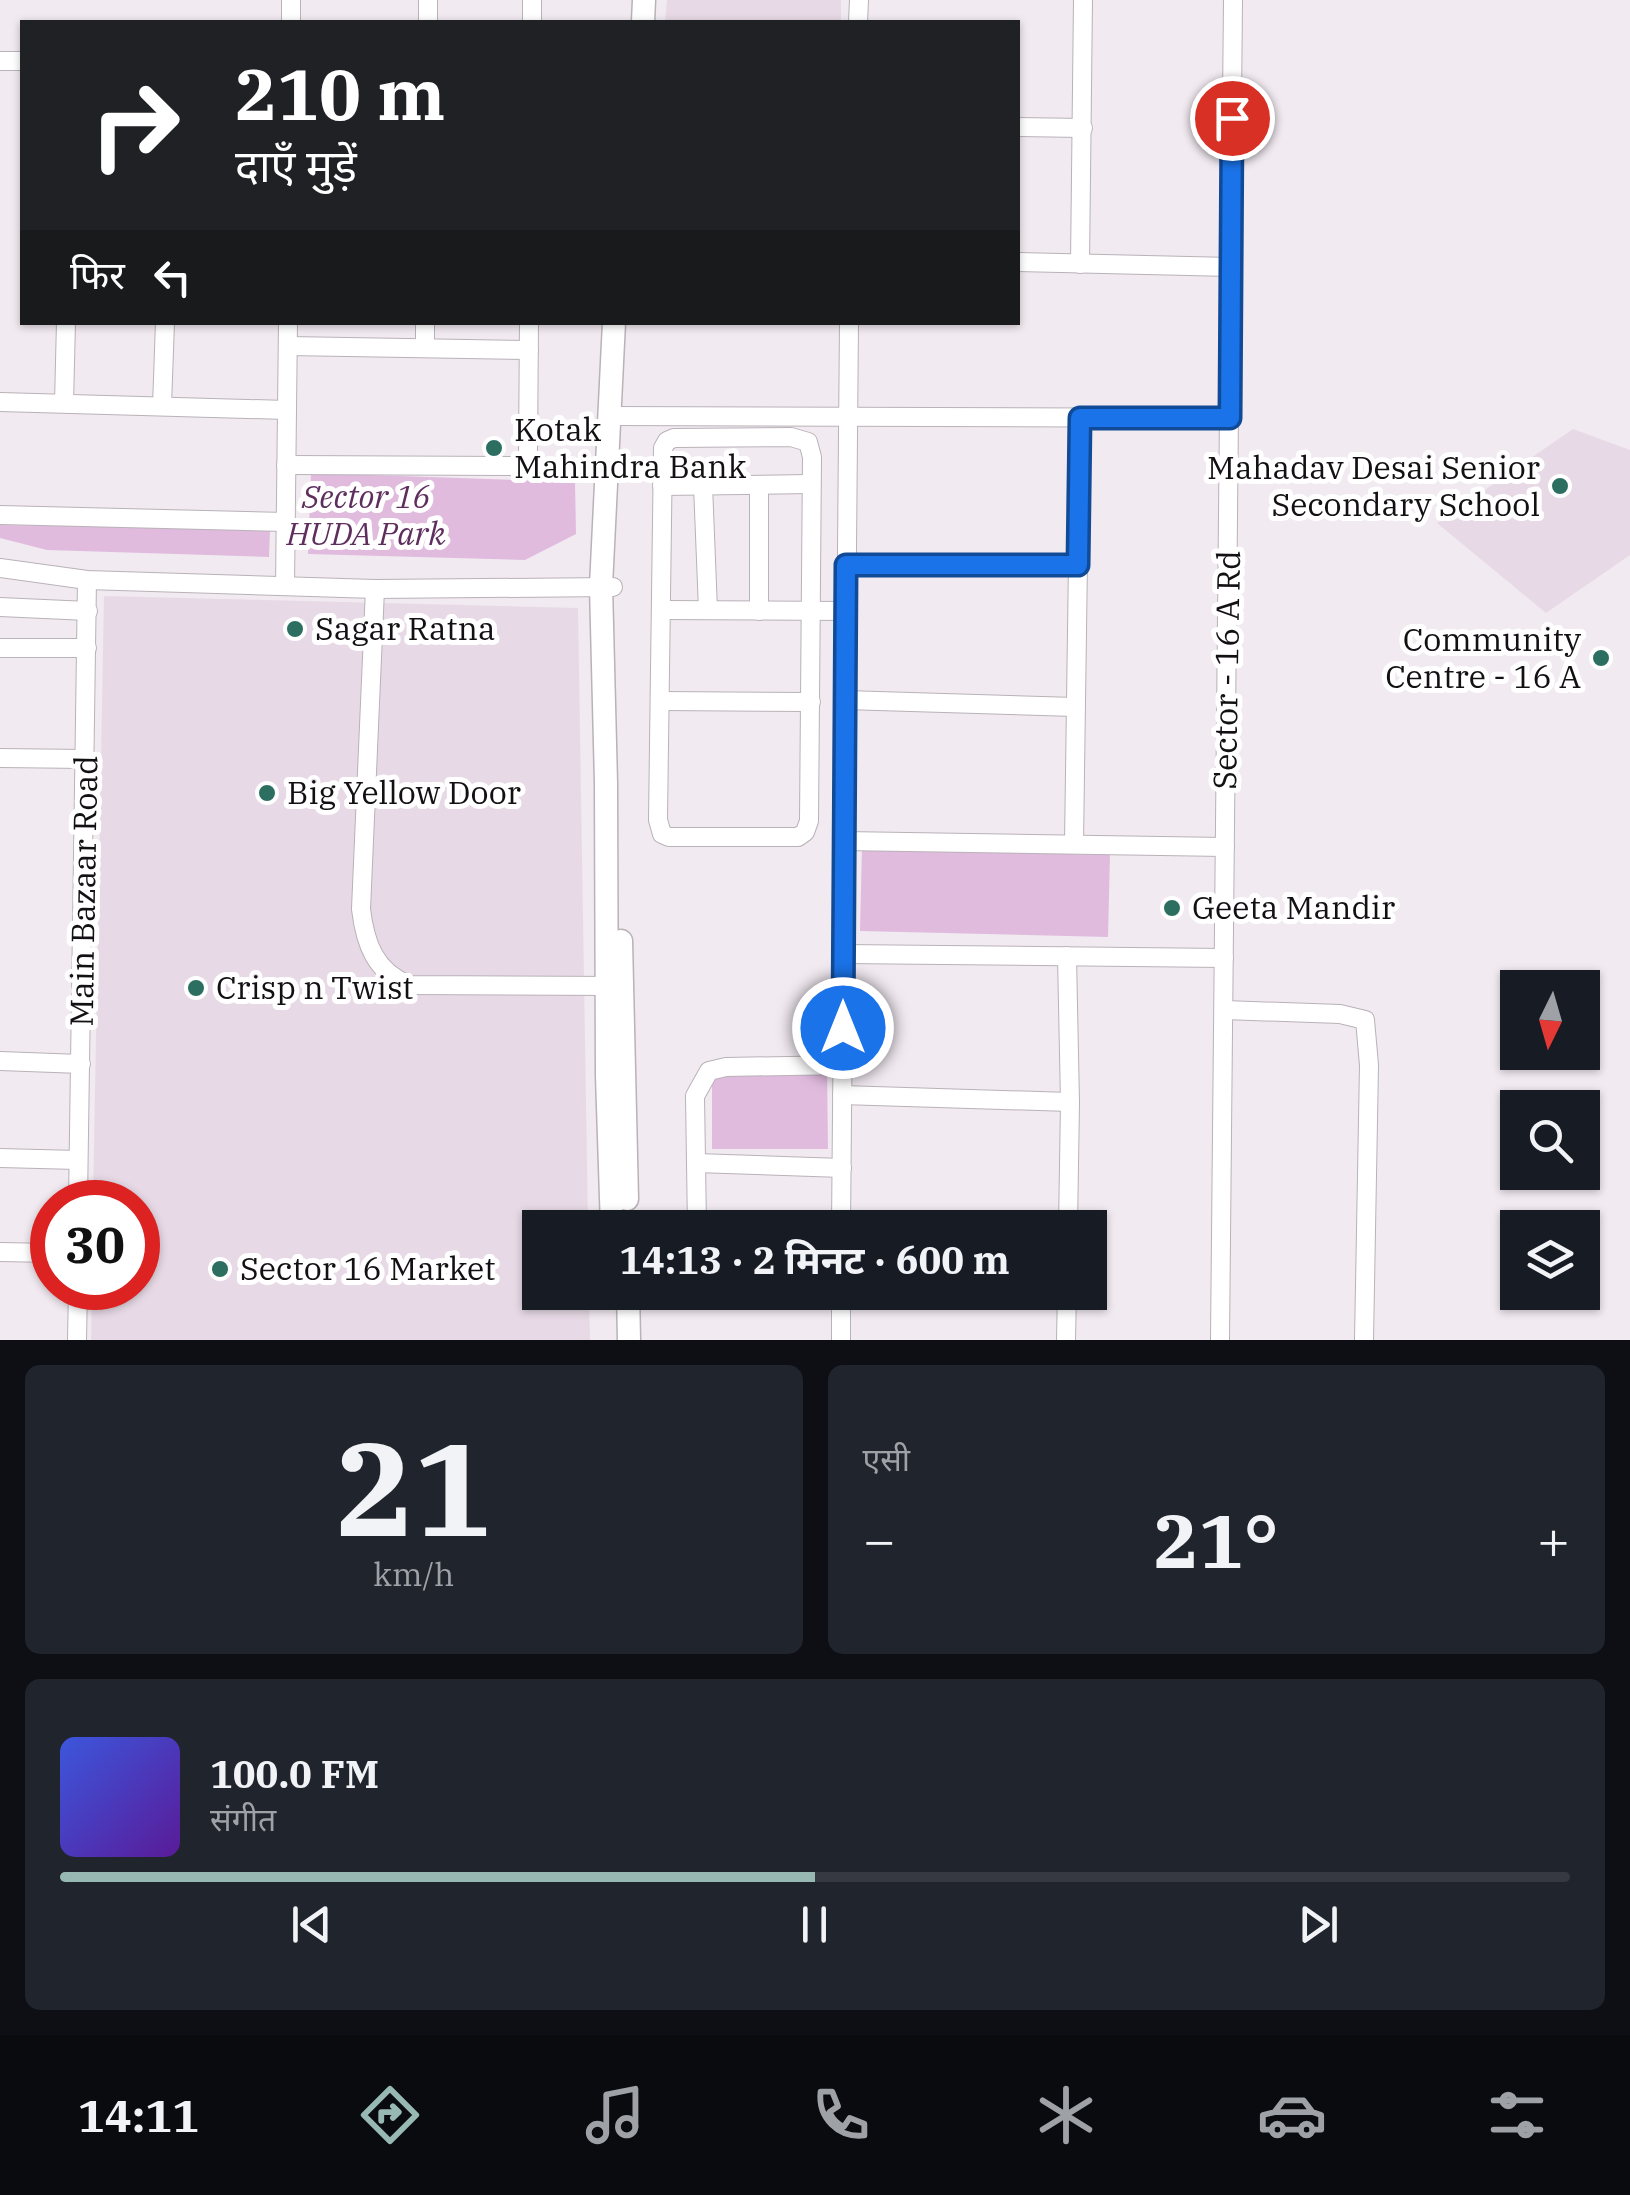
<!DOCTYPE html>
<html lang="hi">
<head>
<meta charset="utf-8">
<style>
  body { margin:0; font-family:"IBM Plex Serif","Noto Sans Devanagari",serif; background:#20242c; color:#f1f3f6; height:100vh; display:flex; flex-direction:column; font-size:38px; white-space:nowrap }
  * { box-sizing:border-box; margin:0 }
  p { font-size:32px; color:#9ea1a6 }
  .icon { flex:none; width:55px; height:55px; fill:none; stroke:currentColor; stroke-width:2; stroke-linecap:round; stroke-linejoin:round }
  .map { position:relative; height:1340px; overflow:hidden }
  .side { display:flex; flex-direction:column; gap:25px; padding:25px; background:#0d0f14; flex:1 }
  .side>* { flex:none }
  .top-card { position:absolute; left:20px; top:20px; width:1000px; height:305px; border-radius:0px; box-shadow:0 2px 8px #0004; background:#202124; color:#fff; overflow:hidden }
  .needle { width:65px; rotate:185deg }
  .controls { position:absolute; left:1500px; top:970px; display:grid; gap:20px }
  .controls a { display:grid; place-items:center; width:100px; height:100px; border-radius:0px; background:#171b24; box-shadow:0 2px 8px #0004; font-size:50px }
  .speed { position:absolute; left:30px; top:1180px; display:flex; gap:20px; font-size:50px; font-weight:700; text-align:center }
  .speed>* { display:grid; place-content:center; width:130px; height:130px; border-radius:50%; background:#171b24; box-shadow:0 2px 8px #0004; line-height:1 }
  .speed .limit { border:15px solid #d22; background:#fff; color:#111 }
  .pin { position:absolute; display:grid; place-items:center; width:85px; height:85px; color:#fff; margin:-42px; border:5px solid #fff; border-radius:50%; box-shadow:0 2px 10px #0007 }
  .me { position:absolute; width:110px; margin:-55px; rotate:0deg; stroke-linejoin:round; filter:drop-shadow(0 0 8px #0008) }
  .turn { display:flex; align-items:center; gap:35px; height:210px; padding:0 50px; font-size:45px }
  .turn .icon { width:130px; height:130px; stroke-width:2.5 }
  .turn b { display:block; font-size:70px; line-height:85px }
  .then { display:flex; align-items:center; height:95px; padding:0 50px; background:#0003; gap:20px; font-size:38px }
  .big { font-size:75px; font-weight:700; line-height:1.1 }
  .side .widget { flex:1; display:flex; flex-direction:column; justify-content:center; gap:15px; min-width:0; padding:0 35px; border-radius:15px; background:#20242c }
  .side .dial { align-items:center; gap:0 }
  .dial b { font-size:130px; line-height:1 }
  .song { display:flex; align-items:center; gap:30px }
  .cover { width:120px; height:120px; border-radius:15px; background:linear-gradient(135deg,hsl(230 70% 55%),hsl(270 70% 35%)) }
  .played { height:10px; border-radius:5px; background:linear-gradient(90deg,#98b8b3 50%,#363941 50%) }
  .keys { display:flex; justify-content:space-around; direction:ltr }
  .heat { display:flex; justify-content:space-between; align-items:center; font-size:55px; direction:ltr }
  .side .tiles { flex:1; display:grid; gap:25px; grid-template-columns:1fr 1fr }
  .widget:last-child { grid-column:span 2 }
  .trip { position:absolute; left:522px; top:1210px; width:585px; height:100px; border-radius:0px; background:#171b24; box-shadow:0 2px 8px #0004; font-weight:700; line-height:100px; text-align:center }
  .tab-bar { display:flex; height:160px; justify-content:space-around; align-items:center; background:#090b0e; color:#9ea1a6 }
  .tab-bar .icon { width:70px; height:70px }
  .tab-bar .active { color:#98b8b3 }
  .tab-bar b { font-size:45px; color:#f1f3f6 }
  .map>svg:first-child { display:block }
  .built { fill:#e7dae6 }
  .green { fill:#e0bbde }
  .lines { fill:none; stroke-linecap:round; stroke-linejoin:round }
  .minor-casing { stroke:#b9b2b8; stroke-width:20 }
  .tertiary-casing { stroke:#b9b2b8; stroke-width:25 }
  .minor { stroke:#fff; stroke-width:18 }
  .tertiary { stroke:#fff; stroke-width:22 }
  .route-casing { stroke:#114b97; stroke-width:25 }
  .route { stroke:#1a73e8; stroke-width:18 }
  .poi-dot { fill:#2c6f61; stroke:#fff; stroke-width:4 }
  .labels { text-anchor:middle; stroke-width:10; stroke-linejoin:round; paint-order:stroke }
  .poi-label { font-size:32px; fill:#131013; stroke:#fff; text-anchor:start }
  .park-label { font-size:32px; font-style:italic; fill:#5e2f5e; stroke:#fff }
  .street-label { font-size:32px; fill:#131013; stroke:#fff }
</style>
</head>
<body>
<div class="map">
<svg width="1630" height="1340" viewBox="0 0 1630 1340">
  <rect width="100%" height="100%" fill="#f1eaf1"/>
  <g class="built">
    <path d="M 667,0 L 841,0 L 841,22 L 665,22 Z"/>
    <path d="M 1573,429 L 1630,450 L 1630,555 L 1546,613 L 1437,523 Z"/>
    <path d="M 104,596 L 578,608 L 588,1227 L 540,1228 L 540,1292 L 589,1293 L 590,1340 L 91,1340 L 92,1288 L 138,1288 L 138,1202 L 93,1202 Z"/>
  </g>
  <g class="green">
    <path d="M 311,473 L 575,482 L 576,534 L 525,560 L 308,554 Z"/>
    <path d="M 0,525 L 270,529 L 269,557 L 47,550 L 0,538 Z"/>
    <path d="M 862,849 L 1110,855 L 1108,937 L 860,931 Z"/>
    <path d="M 827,1066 L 828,1149 L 712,1149 L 712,1067 Z"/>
  </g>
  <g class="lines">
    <defs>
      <g id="minor">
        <path d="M 291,22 L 291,0"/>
        <path d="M 428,22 L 428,0"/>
        <path d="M 532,22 L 532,0"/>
        <path d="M 858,22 L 859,0"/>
        <path d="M 0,61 L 22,61"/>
        <path d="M 1018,127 L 1083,128"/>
        <path d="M 1018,262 L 1231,267"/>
        <path d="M 1080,264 L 1083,0"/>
        <path d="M 288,346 L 529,350"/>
        <path d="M 425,348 L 425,322"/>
        <path d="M 0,402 L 287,410"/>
        <path d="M 64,403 L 66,322"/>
        <path d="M 162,406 L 165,322"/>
        <path d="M 609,416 L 1229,418"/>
        <path d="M 791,437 L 808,442 L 812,457 L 809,821 L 805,832 L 798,837 L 669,837 L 662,834 L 658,820 L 663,448 L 667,441 L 674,438 Z"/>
        <path d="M 286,465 L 520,466 L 527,459 L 528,450 L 529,322"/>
        <path d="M 703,485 L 708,610"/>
        <path d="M 662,486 L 811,484"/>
        <path d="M 0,515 L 286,522"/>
        <path d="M 846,565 L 1077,565"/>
        <path d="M 0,568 L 87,580 L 375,589 L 613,587"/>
        <path d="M 285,586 L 288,322"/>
        <path d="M 375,589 L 361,909 C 365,943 375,972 409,985 L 616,986"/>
        <path d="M 0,607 L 88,611"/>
        <path d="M 663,610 L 846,611"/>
        <path d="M 759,611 L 759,485"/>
        <path d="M 0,648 L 87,648"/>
        <path d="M 845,700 L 1075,707"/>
        <path d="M 661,701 L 811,702"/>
        <path d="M 0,758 L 86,759"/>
        <path d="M 844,841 L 1225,847"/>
        <path d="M 1074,844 L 1080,418"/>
        <path d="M 843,954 L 1224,958"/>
        <path d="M 1067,956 L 1070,1102 L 1068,1228"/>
        <path d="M 1224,1010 L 1340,1014 L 1365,1020 L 1369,1065 L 1364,1340"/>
        <path d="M 0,1061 L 81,1064"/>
        <path d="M 842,1095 L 1070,1102"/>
        <path d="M 0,1158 L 78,1160"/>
        <path d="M 696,1163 L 842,1168"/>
        <path d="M 78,1202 L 87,580"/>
        <path d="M 697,1228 L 695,1096 L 709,1071 L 726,1067 L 843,1065"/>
        <path d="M 841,1228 L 849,322"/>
        <path d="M 0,1252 L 52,1253"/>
        <path d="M 77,1340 L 78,1288"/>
        <path d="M 841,1340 L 841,1292"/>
        <path d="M 1066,1340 L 1067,1292"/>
        <path d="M 1220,1340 L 1233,0"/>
      </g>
      <g id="tertiary">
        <path d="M 643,22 L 644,0"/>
        <path d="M 621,941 L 627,1199"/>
        <path d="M 612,1228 L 607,1076 L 606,783 L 601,586 L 614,322"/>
        <path d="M 628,1292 L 629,1340"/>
      </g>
    </defs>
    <use href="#minor" class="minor-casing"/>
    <use href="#tertiary" class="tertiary-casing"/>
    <use href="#minor" class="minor"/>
    <use href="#tertiary" class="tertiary"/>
  </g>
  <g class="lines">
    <defs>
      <path id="route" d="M 843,1028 L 846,565 L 1078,565 L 1080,418 L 1230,418 L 1232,118"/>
    </defs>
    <use href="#route" class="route-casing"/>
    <use href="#route" class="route"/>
  </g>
  <g class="poi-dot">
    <circle cx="494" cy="448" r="10"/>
    <circle cx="1560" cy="486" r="10"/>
    <circle cx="295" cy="629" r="10"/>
    <circle cx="1601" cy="658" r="10"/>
    <circle cx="267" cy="793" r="10"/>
    <circle cx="1172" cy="908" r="10"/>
    <circle cx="196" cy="988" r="10"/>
    <circle cx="220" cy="1269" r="10"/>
  </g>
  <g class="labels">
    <g class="poi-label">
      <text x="514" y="441">Kotak<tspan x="514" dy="37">Mahindra Bank</tspan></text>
      <text x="1540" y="479" text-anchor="end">Mahadav Desai Senior<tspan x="1540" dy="37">Secondary School</tspan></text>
      <text x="315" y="640">Sagar Ratna</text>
      <text x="1581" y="651" text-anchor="end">Community<tspan x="1581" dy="37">Centre - 16 A</tspan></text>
      <text x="287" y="804">Big Yellow Door</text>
      <text x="1192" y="919">Geeta Mandir</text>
      <text x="216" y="999">Crisp n Twist</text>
      <text x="240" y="1280">Sector 16 Market</text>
    </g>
    <g class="park-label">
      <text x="366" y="508">Sector 16<tspan x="366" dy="37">HUDA Park</tspan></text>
    </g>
    <g class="street-label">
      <text transform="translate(1227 670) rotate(-89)" y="11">Sector - 16 A Rd</text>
      <text transform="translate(84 891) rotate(-89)" y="11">Main Bazaar Road</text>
    </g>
  </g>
</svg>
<div class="controls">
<a><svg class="needle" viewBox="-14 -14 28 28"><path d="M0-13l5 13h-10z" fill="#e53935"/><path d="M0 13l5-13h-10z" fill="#9ea1a6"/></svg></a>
<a><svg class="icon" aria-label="search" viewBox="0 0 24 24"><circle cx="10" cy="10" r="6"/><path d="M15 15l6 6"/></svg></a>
<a><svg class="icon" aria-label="layers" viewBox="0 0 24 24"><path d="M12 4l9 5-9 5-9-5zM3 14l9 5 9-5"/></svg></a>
</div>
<div class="speed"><div class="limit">30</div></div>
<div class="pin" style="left:1232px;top:118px;background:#d93025"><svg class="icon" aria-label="arrive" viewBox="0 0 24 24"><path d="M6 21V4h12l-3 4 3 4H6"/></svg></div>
<svg class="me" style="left:843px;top:1028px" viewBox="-20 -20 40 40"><circle r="17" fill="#1a73e8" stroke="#fff" stroke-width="3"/><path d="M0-11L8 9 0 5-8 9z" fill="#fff"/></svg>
<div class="trip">14:13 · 2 मिनट · 600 m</div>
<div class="top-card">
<div class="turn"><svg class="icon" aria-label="right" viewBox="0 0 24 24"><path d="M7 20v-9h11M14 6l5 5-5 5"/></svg><div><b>210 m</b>दाएँ मुड़ें</div></div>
<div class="then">फिर<svg class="icon" aria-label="left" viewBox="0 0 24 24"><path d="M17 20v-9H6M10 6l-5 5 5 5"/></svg></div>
</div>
</div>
<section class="side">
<div class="tiles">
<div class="widget dial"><b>21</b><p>km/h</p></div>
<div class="widget"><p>एसी</p>
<div class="heat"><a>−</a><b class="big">21°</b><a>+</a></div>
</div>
<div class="widget">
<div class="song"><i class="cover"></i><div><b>100.0 FM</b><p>संगीत</p></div></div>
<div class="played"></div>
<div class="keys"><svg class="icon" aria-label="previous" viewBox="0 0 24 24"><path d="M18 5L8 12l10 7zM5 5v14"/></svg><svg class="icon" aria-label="pause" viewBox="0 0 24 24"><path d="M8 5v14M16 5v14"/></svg><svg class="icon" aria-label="next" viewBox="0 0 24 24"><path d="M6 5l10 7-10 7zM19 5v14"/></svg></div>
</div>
</div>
</section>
<nav class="tab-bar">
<b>14:11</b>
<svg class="icon active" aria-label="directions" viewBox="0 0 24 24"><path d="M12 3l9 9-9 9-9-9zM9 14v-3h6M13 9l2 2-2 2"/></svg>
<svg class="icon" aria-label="music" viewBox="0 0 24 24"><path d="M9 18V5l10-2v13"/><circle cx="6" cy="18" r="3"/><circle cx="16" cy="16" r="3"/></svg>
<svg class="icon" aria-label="phone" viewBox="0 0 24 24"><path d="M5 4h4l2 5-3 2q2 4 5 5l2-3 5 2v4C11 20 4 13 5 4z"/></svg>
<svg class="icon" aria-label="climate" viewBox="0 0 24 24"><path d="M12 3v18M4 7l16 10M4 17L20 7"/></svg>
<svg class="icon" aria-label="car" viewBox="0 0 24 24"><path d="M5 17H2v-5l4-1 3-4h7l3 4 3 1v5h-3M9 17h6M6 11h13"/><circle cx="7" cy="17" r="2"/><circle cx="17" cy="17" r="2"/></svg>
<svg class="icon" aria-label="filters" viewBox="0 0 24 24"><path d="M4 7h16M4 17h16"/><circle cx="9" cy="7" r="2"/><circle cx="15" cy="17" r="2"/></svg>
</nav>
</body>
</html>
